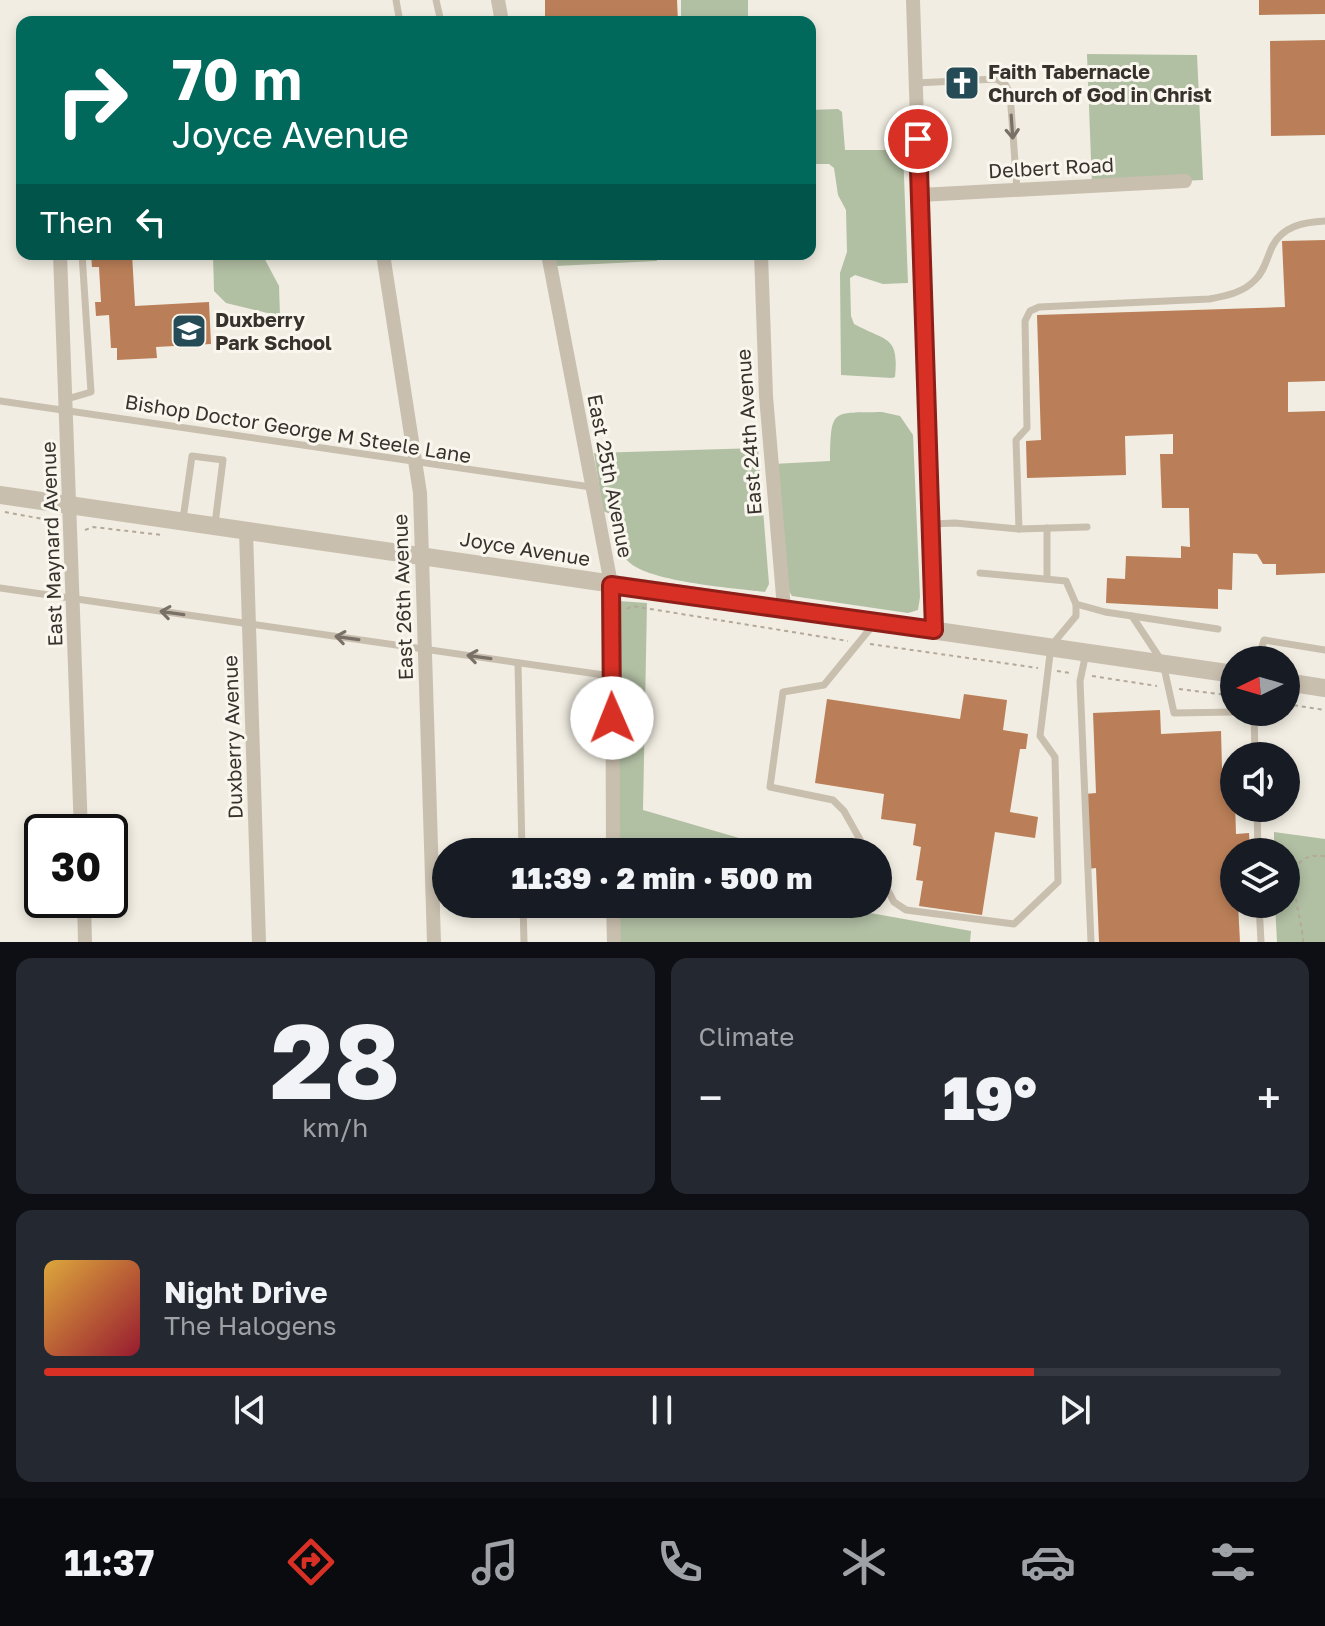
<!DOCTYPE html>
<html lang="en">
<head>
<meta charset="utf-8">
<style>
  body { margin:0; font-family:"Golos Text",sans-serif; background:#242831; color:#f1f3f6; height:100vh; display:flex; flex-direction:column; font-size:30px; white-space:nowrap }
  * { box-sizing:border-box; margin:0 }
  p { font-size:26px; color:#9ea1a6 }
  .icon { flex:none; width:44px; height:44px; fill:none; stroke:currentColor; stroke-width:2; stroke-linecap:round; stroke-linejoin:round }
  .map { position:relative; height:942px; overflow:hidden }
  .details { display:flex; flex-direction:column; gap:16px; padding:16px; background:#0d0f14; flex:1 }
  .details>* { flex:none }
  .banner { position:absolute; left:16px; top:16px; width:800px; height:244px; border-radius:16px; box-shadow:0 4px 12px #0003; background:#00695c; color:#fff; overflow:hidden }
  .needle { width:52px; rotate:265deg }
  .controls { position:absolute; left:1220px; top:646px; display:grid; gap:16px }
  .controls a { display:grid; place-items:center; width:80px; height:80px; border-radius:50%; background:#171b24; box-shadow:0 4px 12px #0003; font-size:40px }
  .speed { position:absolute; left:24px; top:814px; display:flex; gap:16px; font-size:40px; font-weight:700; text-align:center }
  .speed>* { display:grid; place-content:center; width:104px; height:104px; border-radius:50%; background:#171b24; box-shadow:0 4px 12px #0003; line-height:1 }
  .speed .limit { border:4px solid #111; border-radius:12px; background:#fff; color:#111 }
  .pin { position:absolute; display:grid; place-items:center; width:68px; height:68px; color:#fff; margin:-34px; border:4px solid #fff; border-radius:50%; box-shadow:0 2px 8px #0007 }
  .me { position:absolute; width:88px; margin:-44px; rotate:359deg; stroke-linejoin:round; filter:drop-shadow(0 0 6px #0008) }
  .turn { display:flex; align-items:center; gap:28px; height:168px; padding:0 24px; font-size:36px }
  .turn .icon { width:104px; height:104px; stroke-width:2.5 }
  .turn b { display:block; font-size:56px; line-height:68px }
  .then { display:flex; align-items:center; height:76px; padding:0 24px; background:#0003; gap:16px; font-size:30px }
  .big { font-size:60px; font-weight:800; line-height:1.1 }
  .details .tile { flex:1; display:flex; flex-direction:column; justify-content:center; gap:12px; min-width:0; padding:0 28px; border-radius:16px; background:#242831 }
  .details .dial { align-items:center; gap:0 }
  .dial b { font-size:104px; line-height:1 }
  .song { display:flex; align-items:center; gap:24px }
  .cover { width:96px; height:96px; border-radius:12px; background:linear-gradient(135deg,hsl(40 70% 55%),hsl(350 70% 35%)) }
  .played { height:8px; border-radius:4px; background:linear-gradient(90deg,#d93025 80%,#363941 80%) }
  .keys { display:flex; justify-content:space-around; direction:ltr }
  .heat { display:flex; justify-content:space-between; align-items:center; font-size:44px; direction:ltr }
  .details .tiles { flex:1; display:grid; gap:16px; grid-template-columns:1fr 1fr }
  .tile:last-child { grid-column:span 2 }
  .trip { position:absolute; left:432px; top:838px; width:460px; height:80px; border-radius:40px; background:#171b24; box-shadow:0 4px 12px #0003; font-weight:800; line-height:80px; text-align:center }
  .tab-bar { display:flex; height:128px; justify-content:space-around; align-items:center; background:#090b0e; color:#9ea1a6 }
  .tab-bar .icon { width:56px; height:56px }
  .tab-bar .selected { color:#d93025 }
  .tab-bar b { font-size:36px; color:#f1f3f6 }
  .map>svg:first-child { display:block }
  .green { fill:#b1bfa3 }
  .building { fill:#ba7f58 }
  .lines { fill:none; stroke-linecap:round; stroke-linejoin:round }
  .path { stroke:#b4a999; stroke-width:2; stroke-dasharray:4 4; stroke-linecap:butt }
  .service { stroke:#c9bfaf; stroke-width:7 }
  .minor { stroke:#c9bfaf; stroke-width:14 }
  .tertiary { stroke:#c9bfaf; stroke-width:18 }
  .oneway { stroke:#797167 }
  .route-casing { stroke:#8d1f18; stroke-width:20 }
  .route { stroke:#d93025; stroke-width:14 }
  .labels { text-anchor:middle; stroke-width:6; stroke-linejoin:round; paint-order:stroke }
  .poi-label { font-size:20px; font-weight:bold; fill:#38322c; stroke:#f9f6ee; text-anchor:start }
  .street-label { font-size:20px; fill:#38322c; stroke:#f9f6ee }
</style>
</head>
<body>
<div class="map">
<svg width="1325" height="942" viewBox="0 0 1325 942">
  <rect width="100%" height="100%" fill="#f1ede2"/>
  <g class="green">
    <rect x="681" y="0" width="67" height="22"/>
    <path d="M 1087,54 L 1197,55 L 1203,180 L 1092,185 Z"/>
    <path d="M 838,109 L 842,112 L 845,150 L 903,150 L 908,283 L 883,284 L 855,275 L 850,278 L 851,316 L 854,324 C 887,342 899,335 895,377 L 892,378 L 841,375 L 840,273 L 847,252 L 846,210 L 838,195 L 834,168 L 829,164 L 810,164 L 810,110 Z"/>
    <path d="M 213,254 L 262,254 L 279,286 L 280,316 L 226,303 L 214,291 Z"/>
    <path d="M 554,254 L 656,254 L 657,261 L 556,266 Z"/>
    <path d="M 882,412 L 900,416 L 913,435 L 920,597 L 918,610 L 908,613 L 792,596 L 784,583 L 773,464 L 830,461 C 831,408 831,413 882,412 Z"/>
    <path d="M 758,448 L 769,584 L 765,592 C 735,588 643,582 626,559 C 618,548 617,530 615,516 L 603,511 L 594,453 Z"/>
    <path d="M 618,601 L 647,603 L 643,810 L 787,852 L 619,852 Z"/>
    <path d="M 1274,832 L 1325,839 L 1325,942 L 1277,942 L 1275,904 L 1286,904 L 1286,852 L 1274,852 Z"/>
    <path d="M 620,904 L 820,904 L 971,931 L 970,942 L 620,942 Z"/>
  </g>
  <g class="building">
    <path d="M 545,0 L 677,0 L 678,22 L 545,22 Z"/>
    <path d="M 1259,0 L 1325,0 L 1325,14 L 1259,15 Z"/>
    <path d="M 1325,40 L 1325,135 L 1271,136 L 1270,41 Z"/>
    <path d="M 1325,240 L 1325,381 L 1288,382 L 1288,412 L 1325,411 L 1325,573 L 1276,575 L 1276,564 L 1263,564 L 1257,554 L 1233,553 L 1232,590 L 1218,589 L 1218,609 L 1106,603 L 1107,578 L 1125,579 L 1126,556 L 1181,558 L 1181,546 L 1190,547 L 1189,508 L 1162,508 L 1160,454 L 1173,454 L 1173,434 L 1125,436 L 1126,475 L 1027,478 L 1026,441 L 1041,440 L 1037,315 L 1285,307 L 1282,241 Z"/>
    <path d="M 91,254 L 132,254 L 135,306 L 209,302 L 211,344 L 156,347 L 157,358 L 117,360 L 117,348 L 111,348 L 109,315 L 96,316 L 95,302 L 101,302 L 99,267 L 92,267 Z"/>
    <path d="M 964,694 L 1007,700 L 1003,730 L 1028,734 L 1026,749 L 1020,749 L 1010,812 L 1038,817 L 1035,838 L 995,832 L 982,915 L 919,906 L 923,881 L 916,880 L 921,847 L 913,845 L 916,824 L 881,819 L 884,794 L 815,783 L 827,699 L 960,719 Z"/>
    <path d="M 1160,710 L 1161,734 L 1221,731 L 1222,768 L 1234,767 L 1236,834 L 1249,833 L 1250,852 L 1234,852 L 1234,904 L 1238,904 L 1240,942 L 1099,942 L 1096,868 L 1088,869 L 1085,794 L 1096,793 L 1093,713 Z"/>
  </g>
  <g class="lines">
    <g class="path">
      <path d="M 5,512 L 48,520 L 55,527"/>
      <path d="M 85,530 L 93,527 L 162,535"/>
      <path d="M 400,569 L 410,576"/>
      <path d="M 627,609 L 632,606 L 848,641"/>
      <path d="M 870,644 L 1038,668"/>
      <path d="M 1057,671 L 1070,673"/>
      <path d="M 1092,676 L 1157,686"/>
      <path d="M 1179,689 L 1234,696"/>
      <path d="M 1286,704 L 1325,710"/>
      <path d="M 1303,942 C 1303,914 1273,850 1325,856"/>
    </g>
    <g class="service">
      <path d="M 396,0 L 400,22"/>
      <path d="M 436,0 L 441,22"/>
      <path d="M 916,83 L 996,79 L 1005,84 L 1010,93 L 1017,190"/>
      <path d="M 67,399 L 91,392 L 82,254"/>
      <path d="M 0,401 L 591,487"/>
      <path d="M 183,519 L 192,456 L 223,460 L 215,524"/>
      <path d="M 932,524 L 955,523 L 1019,529 L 1016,440 L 1027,428 L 1025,321 L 1030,311 L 1039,307 L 1209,299 C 1225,296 1243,293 1255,280 C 1264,272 1267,258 1272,247 C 1282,226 1304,222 1325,221"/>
      <path d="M 1047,528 L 1047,579"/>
      <path d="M 1019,529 L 1087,527"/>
      <path d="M 0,588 L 611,676"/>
      <path d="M 1076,604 L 1105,612 L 1132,616 L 1163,663 L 1174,713 L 1234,712"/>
      <path d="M 1132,616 L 1218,629"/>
      <path d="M 1086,653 L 1080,681 L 1091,942"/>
      <path d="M 1258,660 L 1264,640 L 1325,650"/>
      <path d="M 518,663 L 522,852"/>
      <path d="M 1254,712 L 1255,756"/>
      <path d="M 1257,808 L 1258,852"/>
      <path d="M 867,852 L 844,811 L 833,800 L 770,787 L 783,692 L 824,685 L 874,624"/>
      <path d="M 878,872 L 894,902 L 906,910 L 1014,924 L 1058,882 L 1055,757 L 1040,736 L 1051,646 L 1076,616 L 1076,604 L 1066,581 L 980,573"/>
      <path d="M 523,904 L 524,942"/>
      <path d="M 1259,904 L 1261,942"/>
    </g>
    <g class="minor">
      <path d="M 498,0 L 502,22"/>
      <path d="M 913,0 L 934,630"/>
      <path d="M 920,195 L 1185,181"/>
      <path d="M 60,254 L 81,832"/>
      <path d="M 383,254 L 420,493 L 434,942"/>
      <path d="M 548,254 L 612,589 L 613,852"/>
      <path d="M 761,254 L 766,396 L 784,608"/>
      <path d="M 246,531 L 259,942"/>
      <path d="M 84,900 L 85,942"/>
      <path d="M 613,904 L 614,942"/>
    </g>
    <g class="tertiary">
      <path d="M 0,495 L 1234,674"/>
      <path d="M 1286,682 L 1325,688"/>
    </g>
  </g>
  <defs><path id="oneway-shaft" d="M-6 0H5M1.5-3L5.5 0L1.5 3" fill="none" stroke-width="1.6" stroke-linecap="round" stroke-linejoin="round" transform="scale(2)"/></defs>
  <g class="oneway">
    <use href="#oneway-shaft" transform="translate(1012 127) rotate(86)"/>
    <use href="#oneway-shaft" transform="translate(172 613) rotate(-172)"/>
    <use href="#oneway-shaft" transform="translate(347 638) rotate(-172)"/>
    <use href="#oneway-shaft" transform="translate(479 657) rotate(-172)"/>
  </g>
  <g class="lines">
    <defs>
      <path id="route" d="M 612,718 L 611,585 L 934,630 L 918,139"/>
    </defs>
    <use href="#route" class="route-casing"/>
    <use href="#route" class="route"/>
  </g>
  <defs>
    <symbol id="church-square" viewBox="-11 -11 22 22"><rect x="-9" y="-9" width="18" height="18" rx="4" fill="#254b56" stroke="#f9f6ee"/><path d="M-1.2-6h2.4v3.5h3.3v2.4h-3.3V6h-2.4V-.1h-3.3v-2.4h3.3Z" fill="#fff"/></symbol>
    <symbol id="school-square" viewBox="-11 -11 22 22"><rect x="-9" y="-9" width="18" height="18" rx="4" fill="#254b56" stroke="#f9f6ee"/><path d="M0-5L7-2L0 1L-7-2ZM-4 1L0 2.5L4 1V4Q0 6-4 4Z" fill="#fff"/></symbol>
  </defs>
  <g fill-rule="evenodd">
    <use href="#church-square" x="942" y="63" width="40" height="40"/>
    <use href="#school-square" x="169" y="311" width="40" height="40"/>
  </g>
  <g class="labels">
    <g class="poi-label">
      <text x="988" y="79">Faith Tabernacle<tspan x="988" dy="23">Church of God in Christ</tspan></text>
      <text x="215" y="327">Duxberry<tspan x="215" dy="23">Park School</tspan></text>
    </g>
    <g class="street-label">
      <text transform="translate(1051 168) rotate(-3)" y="7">Delbert Road</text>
      <text transform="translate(298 429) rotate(9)" y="7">Bishop Doctor George M Steele Lane</text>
      <text transform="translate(749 432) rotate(-94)" y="7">East 24th Avenue</text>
      <text transform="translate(610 476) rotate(79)" y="7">East 25th Avenue</text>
      <text transform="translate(52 544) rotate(-92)" y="7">East Maynard Avenue</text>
      <text transform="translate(525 549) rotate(9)" y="7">Joyce Avenue</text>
      <text transform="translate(403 597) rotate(-92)" y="7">East 26th Avenue</text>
      <text transform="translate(233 737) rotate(-92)" y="7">Duxberry Avenue</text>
    </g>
  </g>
</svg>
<div class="controls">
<a><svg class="needle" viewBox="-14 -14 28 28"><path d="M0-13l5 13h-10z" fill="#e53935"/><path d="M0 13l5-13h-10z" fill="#9ea1a6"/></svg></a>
<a><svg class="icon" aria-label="sound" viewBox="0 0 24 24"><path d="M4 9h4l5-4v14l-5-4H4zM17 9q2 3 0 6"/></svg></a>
<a><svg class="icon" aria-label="layers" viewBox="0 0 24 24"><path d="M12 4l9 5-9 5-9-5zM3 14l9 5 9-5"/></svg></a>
</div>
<div class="speed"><div class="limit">30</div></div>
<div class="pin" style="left:918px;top:139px;background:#d93025"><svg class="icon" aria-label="arrive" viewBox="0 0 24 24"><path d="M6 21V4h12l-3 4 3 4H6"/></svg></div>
<svg class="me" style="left:612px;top:718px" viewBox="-20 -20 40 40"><circle r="19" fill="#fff"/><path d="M0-13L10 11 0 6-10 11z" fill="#d93025"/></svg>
<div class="trip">11:39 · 2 min · 500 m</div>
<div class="banner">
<div class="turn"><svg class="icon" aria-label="right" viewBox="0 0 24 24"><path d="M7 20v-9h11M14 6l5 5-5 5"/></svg><div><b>70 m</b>Joyce Avenue</div></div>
<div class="then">Then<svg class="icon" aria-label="left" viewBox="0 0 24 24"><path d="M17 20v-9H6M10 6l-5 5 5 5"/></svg></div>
</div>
</div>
<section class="details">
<div class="tiles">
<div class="tile dial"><b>28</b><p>km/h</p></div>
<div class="tile"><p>Climate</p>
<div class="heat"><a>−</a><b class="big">19°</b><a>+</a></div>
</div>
<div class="tile">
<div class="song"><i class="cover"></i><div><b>Night Drive</b><p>The Halogens</p></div></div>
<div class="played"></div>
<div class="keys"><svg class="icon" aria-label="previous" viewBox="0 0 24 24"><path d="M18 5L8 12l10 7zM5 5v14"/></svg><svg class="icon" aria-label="pause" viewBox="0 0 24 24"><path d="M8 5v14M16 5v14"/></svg><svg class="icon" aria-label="next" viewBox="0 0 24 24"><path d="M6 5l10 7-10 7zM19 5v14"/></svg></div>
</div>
</div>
</section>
<nav class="tab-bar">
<b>11:37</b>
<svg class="icon selected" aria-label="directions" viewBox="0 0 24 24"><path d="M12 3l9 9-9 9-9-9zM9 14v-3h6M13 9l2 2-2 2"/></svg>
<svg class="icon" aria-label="music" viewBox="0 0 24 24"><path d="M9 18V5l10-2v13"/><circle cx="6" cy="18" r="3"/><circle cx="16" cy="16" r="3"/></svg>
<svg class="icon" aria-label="phone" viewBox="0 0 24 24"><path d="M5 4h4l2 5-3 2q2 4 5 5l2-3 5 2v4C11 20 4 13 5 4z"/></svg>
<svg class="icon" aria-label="climate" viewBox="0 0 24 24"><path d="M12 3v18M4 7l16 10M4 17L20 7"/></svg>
<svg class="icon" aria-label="car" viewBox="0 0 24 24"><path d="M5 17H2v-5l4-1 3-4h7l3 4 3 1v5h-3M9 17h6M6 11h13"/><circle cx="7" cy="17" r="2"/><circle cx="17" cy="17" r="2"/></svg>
<svg class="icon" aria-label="filters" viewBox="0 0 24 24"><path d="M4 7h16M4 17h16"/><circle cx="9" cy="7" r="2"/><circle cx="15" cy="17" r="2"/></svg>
</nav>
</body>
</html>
